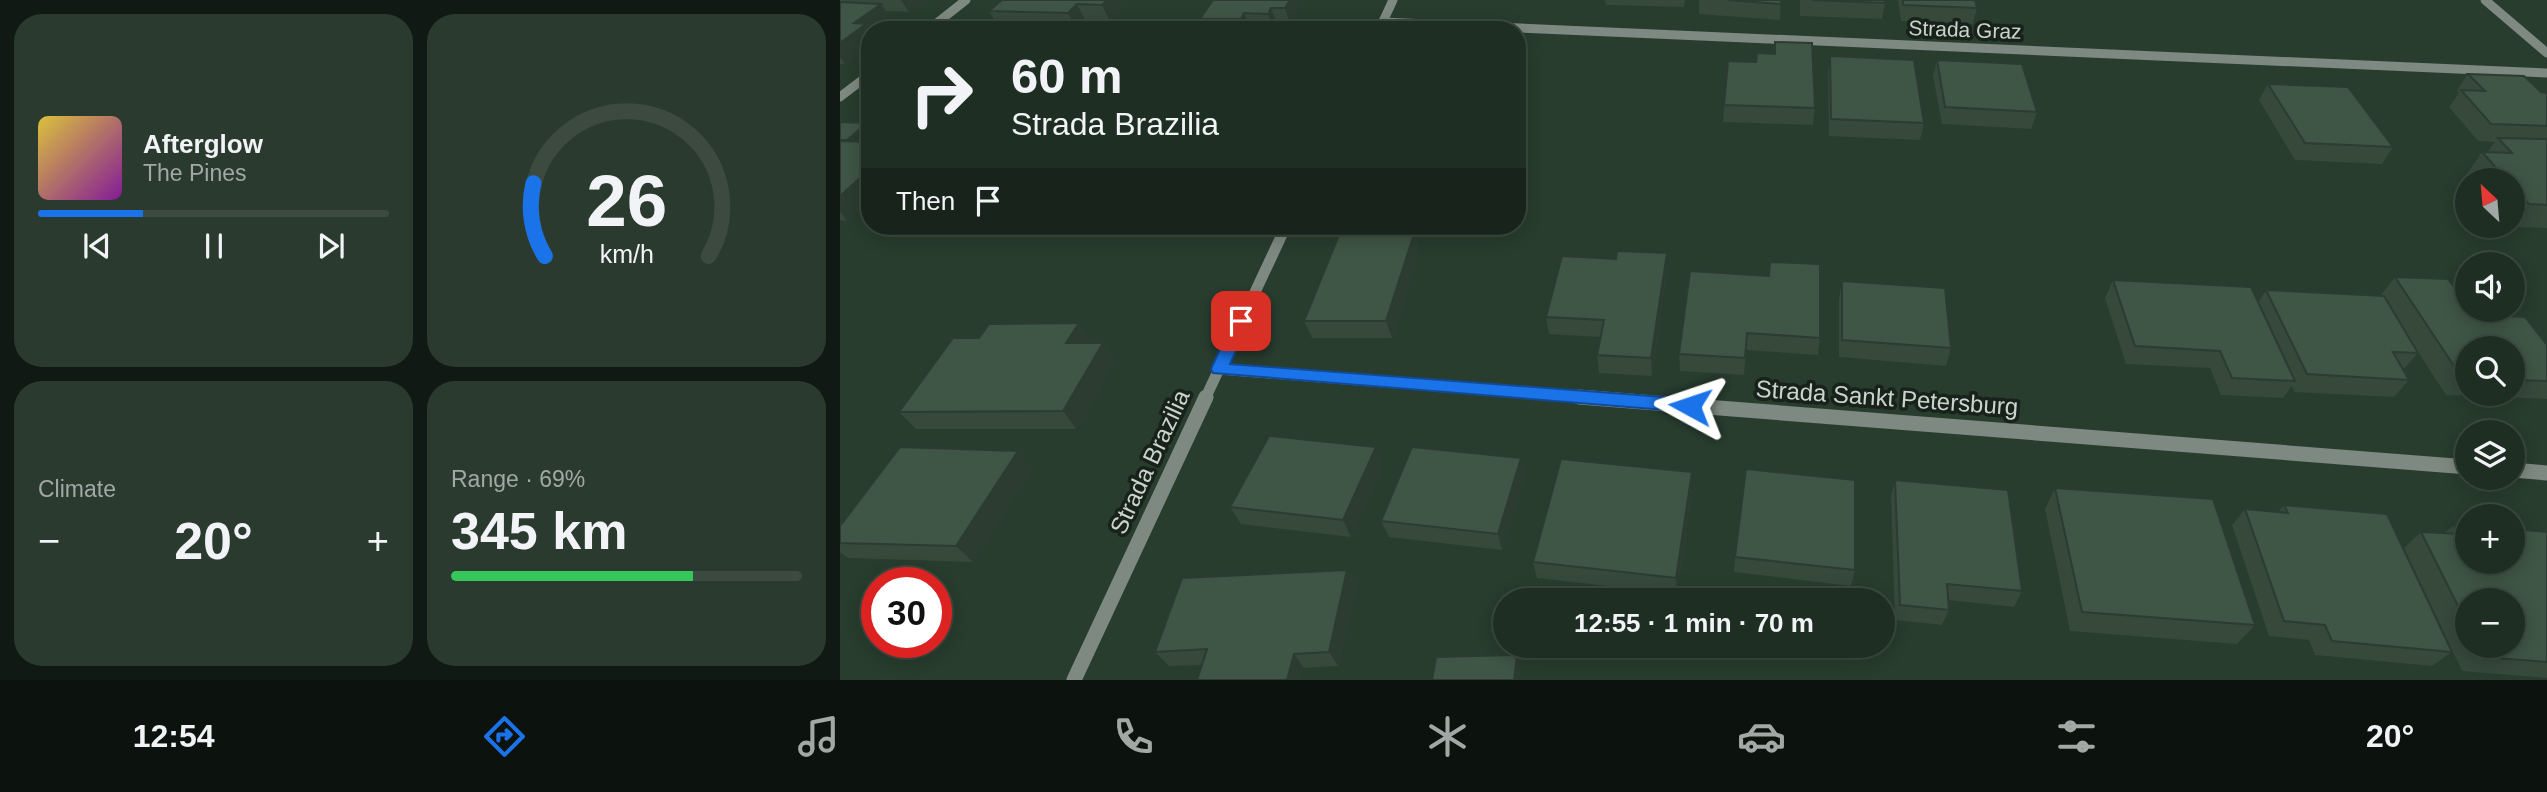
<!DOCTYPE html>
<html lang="en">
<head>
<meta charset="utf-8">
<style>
  body { margin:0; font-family:Helvetica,sans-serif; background:#2b3a2f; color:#f1f3f6; height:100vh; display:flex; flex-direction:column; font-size:26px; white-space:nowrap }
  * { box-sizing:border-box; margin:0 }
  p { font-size:23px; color:#a1a8a5 }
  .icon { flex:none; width:38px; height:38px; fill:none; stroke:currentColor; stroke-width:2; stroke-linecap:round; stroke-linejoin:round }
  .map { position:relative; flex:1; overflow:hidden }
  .side { display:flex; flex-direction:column; gap:14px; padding:14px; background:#101913; width:840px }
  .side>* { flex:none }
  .hud { position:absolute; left:21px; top:21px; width:665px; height:214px; border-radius:28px; box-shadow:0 4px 18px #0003,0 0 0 2px #3c4a40; background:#1e2e22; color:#f1f3f6; overflow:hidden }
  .needle { width:46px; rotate:334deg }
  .fabs { position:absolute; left:1615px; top:168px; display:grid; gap:14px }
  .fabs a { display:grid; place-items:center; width:70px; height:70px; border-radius:50%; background:#1e2e22; box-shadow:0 4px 18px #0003,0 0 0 2px #3c4a40; font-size:35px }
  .speed { position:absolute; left:21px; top:567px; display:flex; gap:14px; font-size:35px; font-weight:700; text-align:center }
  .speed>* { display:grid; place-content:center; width:91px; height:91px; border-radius:50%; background:#1e2e22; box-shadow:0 4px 18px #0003,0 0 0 2px #3c4a40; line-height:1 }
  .speed .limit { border:10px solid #d22; background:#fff; color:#111 }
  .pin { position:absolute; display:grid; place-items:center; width:60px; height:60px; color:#fff; margin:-30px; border-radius:14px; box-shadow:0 4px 10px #0006 }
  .me { position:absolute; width:77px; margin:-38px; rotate:275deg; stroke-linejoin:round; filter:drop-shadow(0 0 5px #0008) }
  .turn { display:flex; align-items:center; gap:24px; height:147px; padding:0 35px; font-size:32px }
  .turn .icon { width:91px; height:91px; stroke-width:2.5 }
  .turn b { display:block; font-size:49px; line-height:60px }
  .then { display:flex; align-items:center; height:66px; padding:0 35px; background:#0003; gap:14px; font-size:26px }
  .big { font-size:52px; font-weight:700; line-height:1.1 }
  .side .card { flex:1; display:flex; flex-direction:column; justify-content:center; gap:10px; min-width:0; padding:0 24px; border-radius:28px; background:#2b3a2f }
  .side .dial { align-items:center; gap:0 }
  .dial svg { height:182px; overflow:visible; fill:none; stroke:#3c4a40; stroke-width:7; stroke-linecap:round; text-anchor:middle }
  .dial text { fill:#f1f3f6; stroke:none }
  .song { display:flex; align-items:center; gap:21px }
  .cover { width:84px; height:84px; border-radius:10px; background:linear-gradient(135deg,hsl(50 70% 55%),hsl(290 70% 35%)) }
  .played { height:7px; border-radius:4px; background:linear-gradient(90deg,#1a73e8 30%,#3c4a40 30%) }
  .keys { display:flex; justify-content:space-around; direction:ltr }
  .heat { display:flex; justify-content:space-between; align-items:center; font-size:38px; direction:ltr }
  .charge { height:10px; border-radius:5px; background:linear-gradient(90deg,#34c759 69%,#3c4a40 0) }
  .side .tiles { flex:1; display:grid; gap:14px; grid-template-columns:repeat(2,1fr) }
  .trip { position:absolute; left:653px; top:588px; width:402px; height:70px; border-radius:35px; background:#1e2e22; box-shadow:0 4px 18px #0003,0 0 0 2px #3c4a40; font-weight:700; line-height:70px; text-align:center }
  .tab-bar { display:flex; height:112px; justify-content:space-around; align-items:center; background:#0c120e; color:#a1a8a5 }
  .tab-bar .icon { width:49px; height:49px }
  .tab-bar .selected { color:#1a73e8 }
  .tab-bar b { font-size:32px; color:#f1f3f6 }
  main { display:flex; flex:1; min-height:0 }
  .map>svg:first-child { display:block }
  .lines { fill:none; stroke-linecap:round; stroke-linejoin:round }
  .minor-far2 { stroke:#7e8981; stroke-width:9 }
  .minor-far1 { stroke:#7e8981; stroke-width:11 }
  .minor { stroke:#7e8981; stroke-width:15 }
  .wall { fill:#36493b; fill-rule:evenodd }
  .shaded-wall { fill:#2c3c30 }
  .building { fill:#3f5545; stroke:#2c3c30; stroke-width:2 }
  .route { fill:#1a73e8; stroke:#114b97; stroke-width:2 }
  .labels { text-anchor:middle; stroke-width:7; stroke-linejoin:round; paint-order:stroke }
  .far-street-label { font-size:21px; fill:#c8d5cc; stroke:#18221b }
  .street-label { font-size:24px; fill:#c8d5cc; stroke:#18221b }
</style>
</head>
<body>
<main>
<section class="side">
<div class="tiles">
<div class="card">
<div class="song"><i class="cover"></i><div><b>Afterglow</b><p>The Pines</p></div></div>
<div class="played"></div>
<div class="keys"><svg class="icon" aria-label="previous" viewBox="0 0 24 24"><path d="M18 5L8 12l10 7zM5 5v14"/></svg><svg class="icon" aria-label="pause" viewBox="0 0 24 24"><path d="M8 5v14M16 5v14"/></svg><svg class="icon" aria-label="next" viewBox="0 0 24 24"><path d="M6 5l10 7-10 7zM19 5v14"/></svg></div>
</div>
<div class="card dial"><svg viewBox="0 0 100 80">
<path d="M14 69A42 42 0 1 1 86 69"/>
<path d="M14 69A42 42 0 0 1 9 37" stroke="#1a73e8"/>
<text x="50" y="56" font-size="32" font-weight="700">26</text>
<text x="50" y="72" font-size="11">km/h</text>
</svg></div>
<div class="card"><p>Climate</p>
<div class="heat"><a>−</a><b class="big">20°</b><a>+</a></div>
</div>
<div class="card"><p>Range · 69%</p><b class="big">345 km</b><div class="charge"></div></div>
</div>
</section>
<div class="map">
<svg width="1707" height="680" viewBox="0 0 1707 680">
  <rect width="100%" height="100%" fill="#283d2e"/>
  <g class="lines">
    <g class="minor-far2">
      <path d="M 1645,0 L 1707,53"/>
      <path d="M 542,22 L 1707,73"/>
      <path d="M 540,28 L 553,0"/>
      <path d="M 88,30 L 126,0"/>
      <path d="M 0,97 L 30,74"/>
    </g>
    <g class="minor-far1">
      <path d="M 379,369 L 761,399"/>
      <path d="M 365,399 L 446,226"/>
    </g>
    <g class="minor">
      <path d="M 739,397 L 1628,467"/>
      <path d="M 1673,470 L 1707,473"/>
      <path d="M 234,680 L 366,397"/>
    </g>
  </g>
  <g class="wall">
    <path d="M 0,0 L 85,0 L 69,12 L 46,11 L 52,20 L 30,30 L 30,46 L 5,64 L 0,64 Z"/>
    <path d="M 161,0 L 290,0 L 270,21 L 245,20 L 236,29 L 159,27 L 149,11 Z"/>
    <path d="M 464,0 L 450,24 L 437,24 L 434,30 L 365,30 L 360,19 Z"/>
    <path d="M 765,0 L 845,0 L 844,7 L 766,5 Z"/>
    <path d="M 859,0 L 941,0 L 940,20 L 859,14 Z"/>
    <path d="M 960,0 L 1044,0 L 1045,3 L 1042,19 L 960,16 Z"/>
    <path d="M 1058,0 L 1135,0 L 1137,8 L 1133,24 L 1061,21 Z"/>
    <path d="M 935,42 L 975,108 L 973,125 L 883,122 L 884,105 L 916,62 L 934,54 Z"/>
    <path d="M 990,56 L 1084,123 L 1080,140 L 989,136 L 988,72 Z"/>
    <path d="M 1097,60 L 1197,112 L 1191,129 L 1102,124 L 1093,76 Z"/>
    <path d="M 1628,74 L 1701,92 L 1707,93 L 1707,228 L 1670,227 L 1669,226 L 1673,226 L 1673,180 L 1631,180 L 1626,175 L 1642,152 L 1647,152 L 1655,142 L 1638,141 L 1609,107 L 1619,93 L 1617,90 Z"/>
    <path d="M 1428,84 L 1553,147 L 1542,164 L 1455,160 L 1419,100 Z"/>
    <path d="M 30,118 L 30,136 L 23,142 L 7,221 L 0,220 L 0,122 L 24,123 Z"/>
    <path d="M 533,226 L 629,226 L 627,232 L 535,231 Z"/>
    <path d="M 574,234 L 579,252 L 552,338 L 472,338 L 464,321 Z"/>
    <path d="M 827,253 L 827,271 L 812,376 L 759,373 L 757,355 L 760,337 L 709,334 L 706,317 L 776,259 Z"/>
    <path d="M 850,271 L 980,338 L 978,355 L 906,350 L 904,375 L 840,371 L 839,354 Z"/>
    <path d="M 1555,277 L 1635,315 L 1707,345 L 1707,399 L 1606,395 L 1565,332 L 1578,353 L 1563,370 L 1569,380 L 1554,397 L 1454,392 L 1452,386 L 1443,398 L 1381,395 L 1370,368 L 1286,364 L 1265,298 L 1273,280 L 1418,303 L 1426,290 L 1542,296 L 1541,295 ZM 1628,348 L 1673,348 L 1673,394 L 1628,394 Z"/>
    <path d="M 1002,281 L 1111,348 L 1106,366 L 999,357 L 999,299 Z"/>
    <path d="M 251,341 L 249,343 L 263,343 L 275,361 L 236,429 L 76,429 L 59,412 Z"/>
    <path d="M 681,458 L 685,475 L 662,550 L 549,537 L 541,521 Z"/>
    <path d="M 543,464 L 511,537 L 401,524 L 390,507 Z"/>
    <path d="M 193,467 L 133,562 L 8,558 L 0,552 L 0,526 Z"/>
    <path d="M 1055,480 L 1182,591 L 1174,607 L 1108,600 L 1109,610 L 1102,625 L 1055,620 L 1051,496 Z"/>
    <path d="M 1215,488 L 1415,625 L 1397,644 L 1230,631 L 1205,509 Z"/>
    <path d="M 852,489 L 837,594 L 697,578 L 693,562 Z"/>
    <path d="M 1444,505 L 1612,652 L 1592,666 L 1475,655 L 1469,640 L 1429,636 L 1392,525 L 1405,509 L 1438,512 Z"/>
    <path d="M 1614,525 L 1707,532 L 1707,678 L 1622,671 L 1564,548 L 1581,532 L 1604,533 ZM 1628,600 L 1673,646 L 1628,646 Z"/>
    <path d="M 895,557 L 1015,570 L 1011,586 L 894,572 Z"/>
    <path d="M 507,570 L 516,586 L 498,666 L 464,668 L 362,665 L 329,666 L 315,652 Z"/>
  </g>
  <g class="shaded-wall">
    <path d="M 61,0 L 85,0 L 69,12 Z"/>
    <path d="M 267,0 L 290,0 L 270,21 L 262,5 Z"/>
    <path d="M 450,0 L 464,0 L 450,24 L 445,8 Z"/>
    <path d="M 41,4 L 52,20 L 39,30 L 30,30 L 30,46 L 5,64 L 0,57 L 0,43 L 14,23 Z"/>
    <path d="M 237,4 L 245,20 L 236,29 L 228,13 Z"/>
    <path d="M 431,8 L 437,24 L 434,30 L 428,14 Z"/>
    <path d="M 404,13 L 411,30 L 405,30 L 401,19 Z"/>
    <path d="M 26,124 L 30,130 L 30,136 L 14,150 L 7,140 Z"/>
    <path d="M 30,169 L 30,199 L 7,221 L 0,212 L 0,196 Z"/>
    <path d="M 574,234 L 579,252 L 552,338 L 546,321 Z"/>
    <path d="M 827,253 L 827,271 L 812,376 L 811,358 Z"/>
    <path d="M 239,323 L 251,341 L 239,360 L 226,343 Z"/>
    <path d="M 263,343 L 275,361 L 236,429 L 223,411 Z"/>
    <path d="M 536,447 L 543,464 L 511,537 L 503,520 Z"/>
    <path d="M 178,451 L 193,467 L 133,562 L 116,546 Z"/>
    <path d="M 681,458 L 685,475 L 662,550 L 658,534 Z"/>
    <path d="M 852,472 L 852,489 L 837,594 L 836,578 Z"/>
    <path d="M 507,570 L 516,586 L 498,666 L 489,652 Z"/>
    <path d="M 454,654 L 464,668 L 461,680 L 447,680 Z"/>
    <path d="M 677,655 L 680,663 L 678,680 L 674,680 Z"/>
  </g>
  <g class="building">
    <path d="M 162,0 L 267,0 L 262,5 L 237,4 L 228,13 L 149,11 Z"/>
    <path d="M 373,0 L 450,0 L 445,8 L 431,8 L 428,14 L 404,13 L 401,19 L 360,19 Z"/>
    <path d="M 888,0 L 941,0 L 941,4 Z"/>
    <path d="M 971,0 L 1044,0 L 1045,3 Z"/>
    <path d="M 1063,0 L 1135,0 L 1137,8 L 1063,5 Z"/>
    <path d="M 0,2 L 41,4 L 14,23 L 26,24 L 0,43 Z"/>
    <path d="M 935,42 L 972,43 L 975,108 L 884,105 L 888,61 L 916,62 L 917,53 L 935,54 Z"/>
    <path d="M 990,56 L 1074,60 L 1084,123 L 991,119 Z"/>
    <path d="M 1097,60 L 1182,64 L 1197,112 L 1105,107 Z"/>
    <path d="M 1628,74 L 1684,76 L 1701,92 L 1707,93 L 1707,126 L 1651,124 L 1621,90 L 1645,91 Z"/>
    <path d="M 1428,84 L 1508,87 L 1553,147 L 1465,143 Z"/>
    <path d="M 0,122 L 24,123 L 26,124 L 7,140 L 0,140 Z"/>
    <path d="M 1658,138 L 1707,139 L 1707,205 L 1689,204 L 1673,187 L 1673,180 L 1667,180 L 1642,152 L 1672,153 Z"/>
    <path d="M 0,141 L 30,142 L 30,169 L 0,196 Z"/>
    <path d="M 574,234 L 546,321 L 464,321 L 499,235 Z"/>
    <path d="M 777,251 L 827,253 L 811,358 L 757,355 L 764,320 L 706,317 L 722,256 L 776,259 Z"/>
    <path d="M 930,262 L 980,264 L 980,338 L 907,333 L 905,358 L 839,354 L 850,271 L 929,276 Z"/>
    <path d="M 1555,277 L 1608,279 L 1628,306 L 1628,310 L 1631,310 L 1635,315 L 1685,317 L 1707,345 L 1707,381 L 1673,380 L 1673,348 L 1628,348 L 1628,378 L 1622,378 Z"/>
    <path d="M 1273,280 L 1411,287 L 1455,381 L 1392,378 L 1380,351 L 1295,346 Z"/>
    <path d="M 1002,281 L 1105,288 L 1111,348 L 1002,340 Z"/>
    <path d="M 1426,290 L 1544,296 L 1578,353 L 1553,352 L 1569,380 L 1467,374 Z"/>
    <path d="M 239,323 L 226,343 L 263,343 L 223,411 L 59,412 L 113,338 L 139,338 L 149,324 Z"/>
    <path d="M 429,436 L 536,447 L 503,520 L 390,507 Z"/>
    <path d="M 60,447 L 178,451 L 116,546 L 0,543 L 0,526 Z"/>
    <path d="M 572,447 L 681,458 L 658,534 L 541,521 Z"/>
    <path d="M 721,459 L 852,472 L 836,578 L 693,562 Z"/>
    <path d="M 906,469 L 1015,480 L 1015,570 L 895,557 Z"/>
    <path d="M 1055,480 L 1168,490 L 1182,591 L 1107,584 L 1109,610 L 1060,605 Z"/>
    <path d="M 1215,488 L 1373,499 L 1415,625 L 1242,612 Z"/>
    <path d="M 1444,505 L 1547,514 L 1612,652 L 1492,641 L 1485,625 L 1444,621 L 1405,509 L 1448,513 Z"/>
    <path d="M 1614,525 L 1628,526 L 1628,562 L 1673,562 L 1673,529 L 1707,532 L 1707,662 L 1643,657 L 1637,646 L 1673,646 L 1673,600 L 1628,600 L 1628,626 L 1581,532 L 1619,534 Z"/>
    <path d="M 507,570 L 489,652 L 454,654 L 447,680 L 357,680 L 367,649 L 315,652 L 342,578 Z"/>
    <path d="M 677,655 L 674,680 L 592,680 L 596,657 Z"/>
  </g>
  <path class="route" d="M 401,316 L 409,321 L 390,364 L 850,399 L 859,406 L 850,412 L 373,373 L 371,369 L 393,321 Z"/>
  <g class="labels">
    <g class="far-street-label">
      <text transform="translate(1125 30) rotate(2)" y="7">Strada Graz</text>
    </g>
    <g class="street-label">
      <text transform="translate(1047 398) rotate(4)" y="8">Strada Sankt Petersburg</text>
      <text transform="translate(310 462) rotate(-65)" y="8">Strada Brazilia</text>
    </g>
  </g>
</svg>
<div class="fabs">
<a><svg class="needle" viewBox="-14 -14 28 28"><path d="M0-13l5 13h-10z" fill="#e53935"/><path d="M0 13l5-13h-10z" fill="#a1a8a5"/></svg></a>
<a><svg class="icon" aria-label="sound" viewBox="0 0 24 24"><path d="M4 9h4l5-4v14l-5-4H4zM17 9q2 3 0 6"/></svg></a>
<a><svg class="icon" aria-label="search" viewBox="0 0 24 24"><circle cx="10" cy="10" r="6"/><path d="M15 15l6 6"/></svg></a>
<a><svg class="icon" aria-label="layers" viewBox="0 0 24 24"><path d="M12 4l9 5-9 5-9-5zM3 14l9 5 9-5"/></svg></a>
<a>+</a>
<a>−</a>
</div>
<div class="speed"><div class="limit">30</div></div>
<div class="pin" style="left:401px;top:321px;background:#d93025"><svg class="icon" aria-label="arrive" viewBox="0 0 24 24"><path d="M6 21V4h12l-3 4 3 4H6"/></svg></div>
<svg class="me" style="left:850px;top:406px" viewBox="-20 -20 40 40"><path d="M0-17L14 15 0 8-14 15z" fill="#1a73e8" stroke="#fff" stroke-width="4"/></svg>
<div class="trip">12:55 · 1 min · 70 m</div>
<div class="hud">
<div class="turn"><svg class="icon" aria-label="right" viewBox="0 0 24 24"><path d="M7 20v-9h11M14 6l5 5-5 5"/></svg><div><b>60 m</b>Strada Brazilia</div></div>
<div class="then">Then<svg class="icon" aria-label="arrive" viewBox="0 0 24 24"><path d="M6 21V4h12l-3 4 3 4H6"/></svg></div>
</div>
</div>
</main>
<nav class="tab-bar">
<b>12:54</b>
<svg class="icon selected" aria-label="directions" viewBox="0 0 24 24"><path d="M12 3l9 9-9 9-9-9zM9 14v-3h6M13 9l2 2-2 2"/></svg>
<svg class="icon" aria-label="music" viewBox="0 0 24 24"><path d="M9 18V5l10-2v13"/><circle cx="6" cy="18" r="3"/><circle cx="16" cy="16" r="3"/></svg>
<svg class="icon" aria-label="phone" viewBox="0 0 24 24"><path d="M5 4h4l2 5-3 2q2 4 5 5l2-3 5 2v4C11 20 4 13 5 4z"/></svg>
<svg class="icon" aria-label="climate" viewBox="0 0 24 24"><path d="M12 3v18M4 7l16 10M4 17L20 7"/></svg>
<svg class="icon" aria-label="car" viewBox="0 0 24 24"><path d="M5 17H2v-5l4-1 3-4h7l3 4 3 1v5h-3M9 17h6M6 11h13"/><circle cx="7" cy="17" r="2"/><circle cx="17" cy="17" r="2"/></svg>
<svg class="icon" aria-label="filters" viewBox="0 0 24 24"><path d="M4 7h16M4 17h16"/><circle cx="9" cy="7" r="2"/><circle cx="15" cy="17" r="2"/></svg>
<b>20°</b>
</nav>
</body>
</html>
